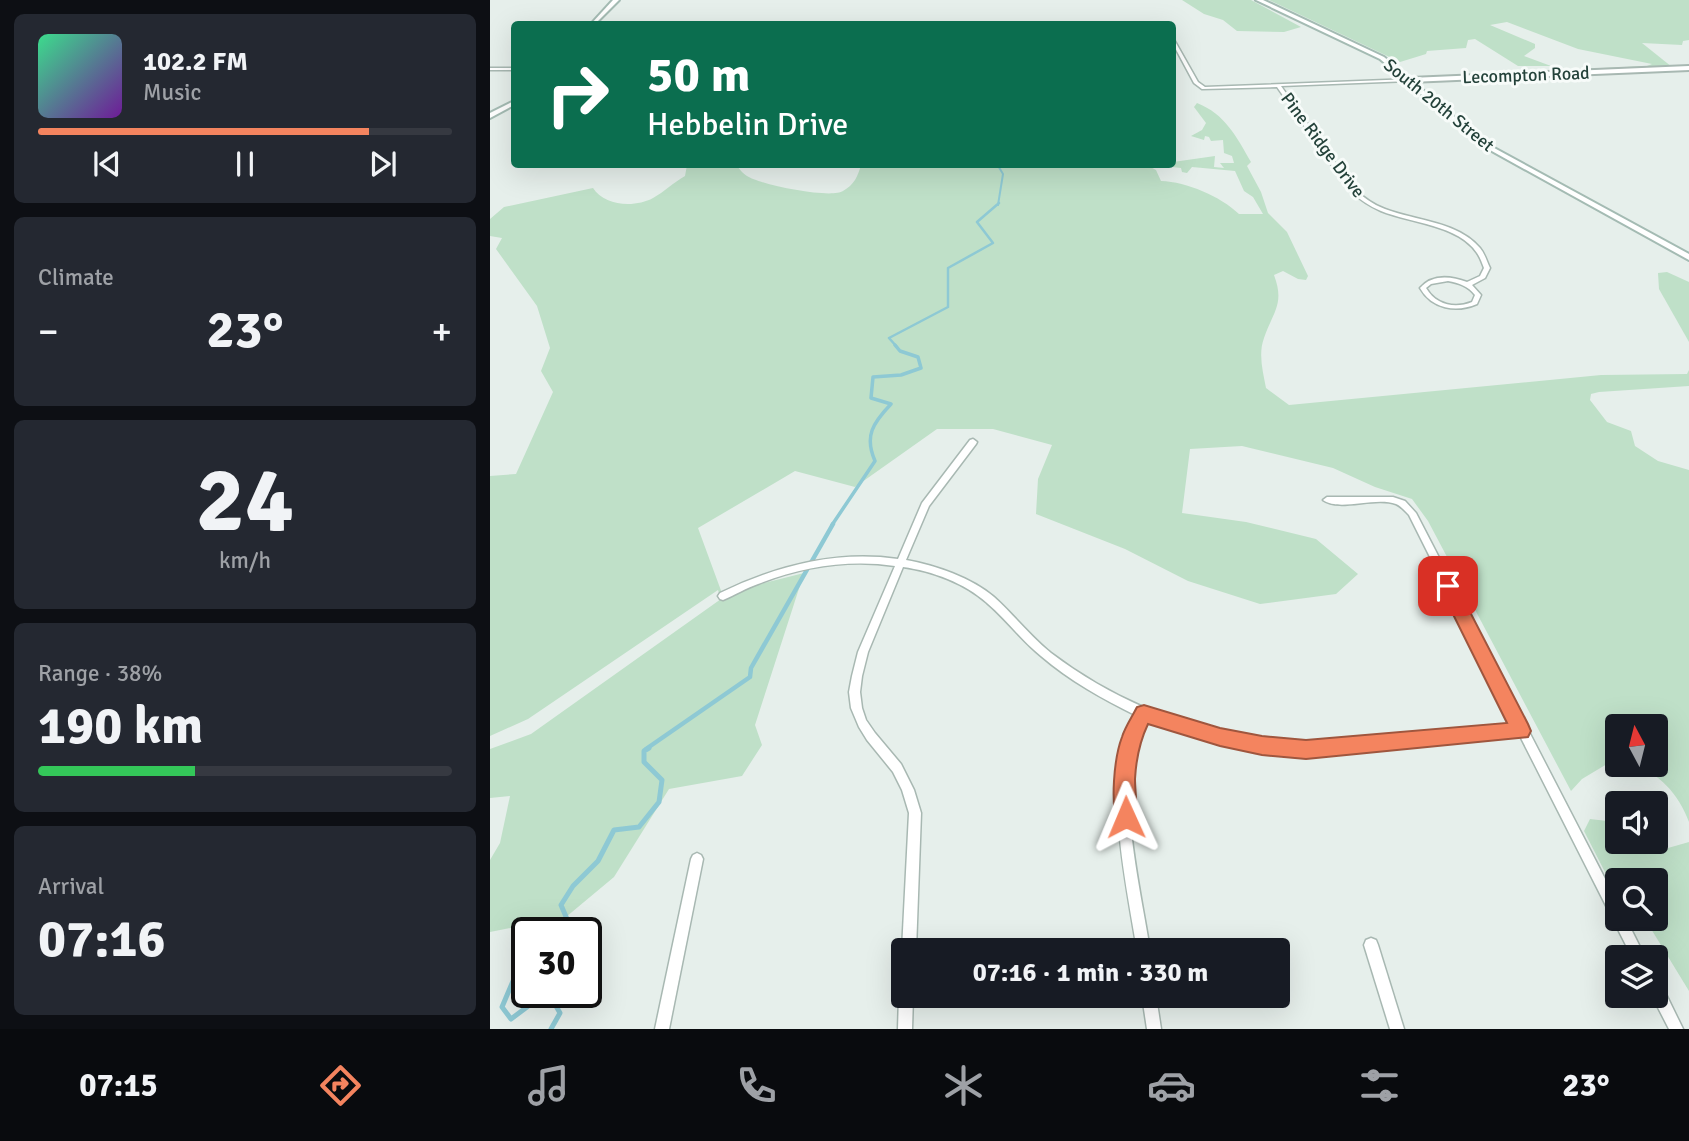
<!DOCTYPE html>
<html lang="en">
<head>
<meta charset="utf-8">
<style>
  body { margin:0; font-family:Signika,sans-serif; background:#242831; color:#f1f3f6; height:100vh; display:flex; flex-direction:column; font-size:26px; white-space:nowrap }
  * { box-sizing:border-box; margin:0 }
  p { font-size:23px; color:#9ea1a6 }
  .icon { flex:none; width:38px; height:38px; fill:none; stroke:currentColor; stroke-width:2; stroke-linecap:round; stroke-linejoin:round }
  .map { position:relative; flex:1; overflow:hidden }
  .panel { display:flex; flex-direction:column; gap:14px; padding:14px; background:#0d0f14; width:490px }
  .panel>* { flex:none }
  .banner { position:absolute; left:21px; top:21px; width:665px; height:147px; border-radius:7px; box-shadow:0 7px 28px #0002; background:#0b6e4f; color:#fff; overflow:hidden }
  .needle { width:46px; rotate:353deg }
  .controls { position:absolute; left:1115px; top:714px; display:grid; gap:14px }
  .controls a { display:grid; place-items:center; width:63px; height:63px; border-radius:7px; background:#171b24; box-shadow:0 7px 28px #0002; font-size:35px }
  .speed { position:absolute; left:21px; top:917px; display:flex; gap:14px; font-size:35px; font-weight:700; text-align:center }
  .speed>* { display:grid; place-content:center; width:91px; height:91px; border-radius:50%; background:#171b24; box-shadow:0 7px 28px #0002; line-height:1 }
  .speed .limit { border:4px solid #111; border-radius:10px; background:#fff; color:#111 }
  .pin { position:absolute; display:grid; place-items:center; width:60px; height:60px; color:#fff; margin:-30px; border-radius:14px; box-shadow:0 4px 10px #0006 }
  .me { position:absolute; width:77px; margin:-38px; rotate:359deg; stroke-linejoin:round; filter:drop-shadow(0 0 5px #0008) }
  .turn { display:flex; align-items:center; gap:24px; height:147px; padding:0 21px; font-size:32px }
  .turn .icon { width:91px; height:91px; stroke-width:2.5 }
  .turn b { display:block; font-size:49px; line-height:60px }
  .big { font-size:52px; font-weight:800; line-height:1.1 }
  .panel .widget { flex:1; display:flex; flex-direction:column; justify-content:center; gap:10px; min-width:0; padding:0 24px; border-radius:10px; background:#242831 }
  .panel .dial { align-items:center; gap:0 }
  .dial b { font-size:91px; line-height:1 }
  .song { display:flex; align-items:center; gap:21px }
  .cover { width:84px; height:84px; border-radius:10px; background:linear-gradient(135deg,hsl(150 70% 55%),hsl(280 70% 35%)) }
  .played { height:7px; border-radius:4px; background:linear-gradient(90deg,#f4845f 80%,#363941 80%) }
  .keys { display:flex; justify-content:space-around; direction:ltr }
  .heat { display:flex; justify-content:space-between; align-items:center; font-size:38px; direction:ltr }
  .charge { height:10px; border-radius:5px; background:linear-gradient(90deg,#34c759 38%,#363941 0) }
  .trip { position:absolute; left:401px; top:938px; width:399px; height:70px; border-radius:7px; background:#171b24; box-shadow:0 7px 28px #0002; font-weight:800; line-height:70px; text-align:center }
  .tab-bar { display:flex; height:112px; justify-content:space-around; align-items:center; background:#090b0e; color:#9ea1a6 }
  .tab-bar .icon { width:49px; height:49px }
  .tab-bar .current { color:#f4845f }
  .tab-bar b { font-size:32px; color:#f1f3f6 }
  main { display:flex; flex:1; min-height:0 }
  .map>svg:first-child { display:block }
  .green { fill:#bfe0c8 }
  .lines { fill:none; stroke-linecap:round; stroke-linejoin:round }
  .stream-far4 { stroke:#8ec9d4; stroke-width:2 }
  .stream-far3 { stroke:#8ec9d4; stroke-width:2.5 }
  .stream-far2 { stroke:#8ec9d4; stroke-width:3.5 }
  .stream-far1 { stroke:#8ec9d4; stroke-width:4.5 }
  .stream { stroke:#8ec9d4; stroke-width:5 }
  .minor-casing { stroke:#a8b8b2; stroke-width:3 }
  .tertiary-casing { stroke:#a8b8b2; stroke-width:4 }
  .secondary-casing { stroke:#a4bbb3; stroke-width:4 }
  .minor { fill:#fff; fill-rule:evenodd }
  .tertiary { fill:#fff; fill-rule:evenodd }
  .secondary { fill:#fff; fill-rule:evenodd }
  .route { fill:#f4845f; stroke:#9f563e; stroke-width:2 }
  .labels { text-anchor:middle; stroke-width:6; stroke-linejoin:round; paint-order:stroke }
  .far-street-label { font-size:18px; fill:#24423a; stroke:#f7fbf9 }
</style>
</head>
<body>
<main>
<section class="panel">
<div class="widget">
<div class="song"><i class="cover"></i><div><b>102.2 FM</b><p>Music</p></div></div>
<div class="played"></div>
<div class="keys"><svg class="icon" aria-label="previous" viewBox="0 0 24 24"><path d="M18 5L8 12l10 7zM5 5v14"/></svg><svg class="icon" aria-label="pause" viewBox="0 0 24 24"><path d="M8 5v14M16 5v14"/></svg><svg class="icon" aria-label="next" viewBox="0 0 24 24"><path d="M6 5l10 7-10 7zM19 5v14"/></svg></div>
</div>
<div class="widget"><p>Climate</p>
<div class="heat"><a>−</a><b class="big">23°</b><a>+</a></div>
</div>
<div class="widget dial"><b>24</b><p>km/h</p></div>
<div class="widget"><p>Range · 38%</p><b class="big">190 km</b><div class="charge"></div></div>
<div class="widget"><p>Arrival</p><b class="big">07:16</b></div>
</section>
<div class="map">
<svg width="1199" height="1029" viewBox="0 0 1199 1029">
  <rect width="100%" height="100%" fill="#e6efeb"/>
  <g class="green">
    <path d="M 692,0 L 761,0 L 811,27 L 794,32 L 747,31 L 733,20 L 714,14 Z"/>
    <path d="M 779,0 L 1199,0 L 1199,40 L 1193,41 L 1192,45 L 1152,43 L 1182,67 L 1070,72 L 1068,70 L 1157,66 L 1162,64 L 1088,49 L 1017,22 L 1000,25 L 1045,44 L 1045,48 L 1034,56 L 1061,66 L 1028,66 L 985,39 L 978,40 L 976,48 L 937,51 L 936,54 L 910,62 Z"/>
    <path d="M 707,103 C 735,114 746,136 761,162 L 757,166 L 771,192 L 778,213 L 797,232 L 818,276 L 816,280 L 808,279 L 793,271 L 784,275 C 795,304 783,312 774,338 C 768,354 773,372 776,388 L 799,405 L 1111,375 L 1197,374 L 1199,370 L 1199,386 L 1109,392 L 1101,394 L 1100,400 L 1117,422 L 1141,431 L 1145,446 L 1168,461 L 1199,470 L 1199,822 C 1189,795 1169,771 1140,765 L 1166,765 L 1166,726 L 1127,726 L 1127,762 L 1122,761 L 1092,779 L 1081,791 L 938,521 L 922,499 L 885,487 L 843,468 L 752,446 L 700,449 L 692,513 L 756,522 L 826,539 L 868,574 L 846,594 L 770,604 L 698,581 L 635,549 L 546,514 L 548,479 L 562,445 L 503,429 L 447,429 L 365,487 L 305,471 L 208,528 L 233,596 L 258,587 L 314,573 L 265,725 L 272,745 L 252,776 L 179,789 L 124,877 L 76,917 L 0,932 L 0,860 L 10,843 L 20,796 L 0,798 L 0,749 L 41,734 L 231,599 L 228,590 L 38,719 L 0,736 L 0,476 L 26,474 L 63,392 L 51,371 L 60,348 L 47,306 L 6,249 L 12,238 L 0,236 L 0,219 L 14,207 L 103,188 C 114,206 145,208 163,198 C 174,192 184,182 195,176 L 197,165 L 246,165 C 249,168 253,174 257,176 C 271,185 341,199 353,191 C 364,185 368,176 371,165 L 655,164 L 666,170 L 671,181 C 697,182 730,196 749,214 L 773,214 L 763,197 L 754,191 L 745,171 L 702,167 L 697,173 L 692,172 L 691,168 L 682,167 L 683,162 L 725,156 L 724,167 L 734,168 L 730,163 L 744,163 L 742,156 L 734,153 L 733,140 L 721,141 L 719,137 L 715,136 L 714,140 L 701,136 L 712,130 L 716,123 L 704,107 Z"/>
    <path d="M 1177,272 L 1199,282 L 1199,342 L 1169,289 L 1168,273 Z"/>
    <path d="M 1100,819 L 1117,821 L 1127,831 L 1127,842 L 1143,842 L 1164,852 L 1199,842 L 1199,991 L 1155,919 L 1166,919 L 1166,880 L 1127,880 L 1127,883 L 1116,874 L 1094,831 Z"/>
  </g>
  <g class="lines">
    <path class="stream-far4" d="M 507,164 L 513,174 L 508,205"/>
    <path class="stream-far3" d="M 407,347 L 399,338 L 458,307 L 458,268 L 503,243 L 487,222 L 509,203"/>
    <path class="stream-far2" d="M 342,525 L 385,461 C 374,436 383,423 401,404 L 381,398 L 383,377 L 411,375 L 431,368 L 428,357 L 410,351 L 405,345"/>
    <path class="stream-far1" d="M 156,749 L 260,677 L 261,668 L 343,524"/>
    <g class="stream">
      <path d="M 83,933 L 71,905 L 83,886 L 108,861 L 124,830 L 149,827 L 169,802 L 172,780 L 154,762 L 154,751 L 159,748"/>
      <path d="M 37,971 L 26,974 L 12,1007 L 21,1019 L 45,1001 L 62,999 L 70,1013 L 61,1029"/>
    </g>
    <defs>
      <g id="minor">
        <path d="M 682,36 L 708,82 L 715,87 L 922,79 L 920,81 L 791,86 L 863,188 C 873,197 882,204 895,209 C 926,221 967,221 990,248 C 995,254 997,262 1000,268 L 995,278 L 982,285 L 991,295 L 987,304 C 966,313 942,309 930,288 C 942,274 961,276 977,282 L 990,276 L 994,268 C 992,263 990,257 987,253 C 969,225 920,223 891,211 C 879,206 869,199 859,190 L 787,87 L 712,89 L 704,83 L 682,42 ZM 958,281 C 969,283 978,286 985,295 L 982,302 C 965,309 946,305 936,288 L 941,284 Z"/>
        <rect x="0" y="68" width="24" height="2"/>
        <path d="M 483,439 L 487,442 L 486,444 L 439,506 L 416,560 C 445,565 482,578 504,597 C 524,615 540,636 561,653 C 620,698 688,726 760,739 C 783,743 806,746 829,744 L 1025,727 L 919,515 C 915,511 911,506 906,504 C 885,496 850,512 833,500 L 837,497 L 903,497 L 915,501 L 926,513 L 1127,902 L 1127,919 L 1136,919 L 1155,957 L 1142,957 L 1030,736 L 815,755 C 760,751 708,740 657,719 C 653,726 649,732 646,739 C 627,795 651,891 660,950 L 647,950 C 637,888 617,800 635,740 C 638,731 643,723 647,716 C 613,699 580,681 551,656 C 531,640 516,619 497,603 C 475,583 442,571 413,567 L 378,652 L 372,676 L 370,692 L 372,708 L 376,720 L 385,733 L 411,764 L 424,790 L 431,813 L 426,950 L 413,950 L 413,951 L 412,950 L 419,813 L 412,790 L 403,772 L 377,740 L 369,727 L 361,708 L 359,692 L 362,676 L 368,652 L 405,566 C 359,559 311,567 268,584 C 256,588 245,595 233,600 L 230,599 L 228,596 L 230,593 C 286,566 345,550 408,559 L 432,503 L 480,440 Z"/>
        <path d="M 207,853 L 211,855 L 213,859 L 179,1029 L 165,1029 L 201,859 L 203,855 Z"/>
        <path d="M 881,938 L 886,940 L 888,945 L 914,1029 L 900,1029 L 874,945 L 876,940 Z"/>
        <path d="M 1166,982 L 1171,984 L 1193,1029 L 1179,1029 L 1162,996 L 1166,996 Z"/>
        <path d="M 413,990 L 413,996 L 423,996 L 422,1029 L 408,1029 L 409,996 Z"/>
        <path d="M 652,996 L 666,996 L 671,1029 L 657,1029 Z"/>
      </g>
      <path id="tertiary" d="M 1199,66 L 1199,70 L 920,82 L 917,80 L 920,78 Z"/>
      <g id="secondary">
        <path d="M 123,0 L 129,0 L 105,24 L 101,24 Z"/>
        <path d="M 766,0 L 773,0 L 894,57 L 995,143 L 1199,254 L 1199,260 L 991,145 L 890,59 Z"/>
        <path d="M 24,101 L 24,105 L 0,118 L 0,113 Z"/>
      </g>
    </defs>
    <use href="#minor" class="minor-casing"/>
    <use href="#tertiary" class="tertiary-casing"/>
    <use href="#secondary" class="secondary-casing"/>
    <use href="#minor" class="minor"/>
    <use href="#tertiary" class="tertiary"/>
    <use href="#secondary" class="secondary"/>
  </g>
  <path class="route" d="M 958,579 L 964,581 L 1038,724 L 1041,731 L 1038,737 L 816,759 L 772,755 L 730,746 L 658,724 C 650,741 646,760 645,779 C 645,794 649,811 643,825 L 636,828 L 628,825 C 620,804 624,758 632,737 C 635,727 642,717 647,707 L 654,705 L 730,728 L 772,736 L 816,740 L 1017,723 L 949,586 L 952,581 Z"/>
  <g class="labels">
    <g class="far-street-label">
      <text transform="translate(1036 75) rotate(-2)" y="6">Lecompton Road</text>
      <text transform="translate(949 105) rotate(39)" y="6">South 20th Street</text>
      <text transform="translate(833 145) rotate(53)" y="6">Pine Ridge Drive</text>
    </g>
  </g>
</svg>
<div class="controls">
<a><svg class="needle" viewBox="-14 -14 28 28"><path d="M0-13l5 13h-10z" fill="#e53935"/><path d="M0 13l5-13h-10z" fill="#9ea1a6"/></svg></a>
<a><svg class="icon" aria-label="sound" viewBox="0 0 24 24"><path d="M4 9h4l5-4v14l-5-4H4zM17 9q2 3 0 6"/></svg></a>
<a><svg class="icon" aria-label="search" viewBox="0 0 24 24"><circle cx="10" cy="10" r="6"/><path d="M15 15l6 6"/></svg></a>
<a><svg class="icon" aria-label="layers" viewBox="0 0 24 24"><path d="M12 4l9 5-9 5-9-5zM3 14l9 5 9-5"/></svg></a>
</div>
<div class="speed"><div class="limit">30</div></div>
<div class="pin" style="left:958px;top:586px;background:#d93025"><svg class="icon" aria-label="arrive" viewBox="0 0 24 24"><path d="M6 21V4h12l-3 4 3 4H6"/></svg></div>
<svg class="me" style="left:636px;top:817px" viewBox="-20 -20 40 40"><path d="M0-17L14 15 0 8-14 15z" fill="#f4845f" stroke="#fff" stroke-width="4"/></svg>
<div class="trip">07:16 · 1 min · 330 m</div>
<div class="banner">
<div class="turn"><svg class="icon" aria-label="right" viewBox="0 0 24 24"><path d="M7 20v-9h11M14 6l5 5-5 5"/></svg><div><b>50 m</b>Hebbelin Drive</div></div>
</div>
</div>
</main>
<nav class="tab-bar">
<b>07:15</b>
<svg class="icon current" aria-label="directions" viewBox="0 0 24 24"><path d="M12 3l9 9-9 9-9-9zM9 14v-3h6M13 9l2 2-2 2"/></svg>
<svg class="icon" aria-label="music" viewBox="0 0 24 24"><path d="M9 18V5l10-2v13"/><circle cx="6" cy="18" r="3"/><circle cx="16" cy="16" r="3"/></svg>
<svg class="icon" aria-label="phone" viewBox="0 0 24 24"><path d="M5 4h4l2 5-3 2q2 4 5 5l2-3 5 2v4C11 20 4 13 5 4z"/></svg>
<svg class="icon" aria-label="climate" viewBox="0 0 24 24"><path d="M12 3v18M4 7l16 10M4 17L20 7"/></svg>
<svg class="icon" aria-label="car" viewBox="0 0 24 24"><path d="M5 17H2v-5l4-1 3-4h7l3 4 3 1v5h-3M9 17h6M6 11h13"/><circle cx="7" cy="17" r="2"/><circle cx="17" cy="17" r="2"/></svg>
<svg class="icon" aria-label="filters" viewBox="0 0 24 24"><path d="M4 7h16M4 17h16"/><circle cx="9" cy="7" r="2"/><circle cx="15" cy="17" r="2"/></svg>
<b>23°</b>
</nav>
</body>
</html>
